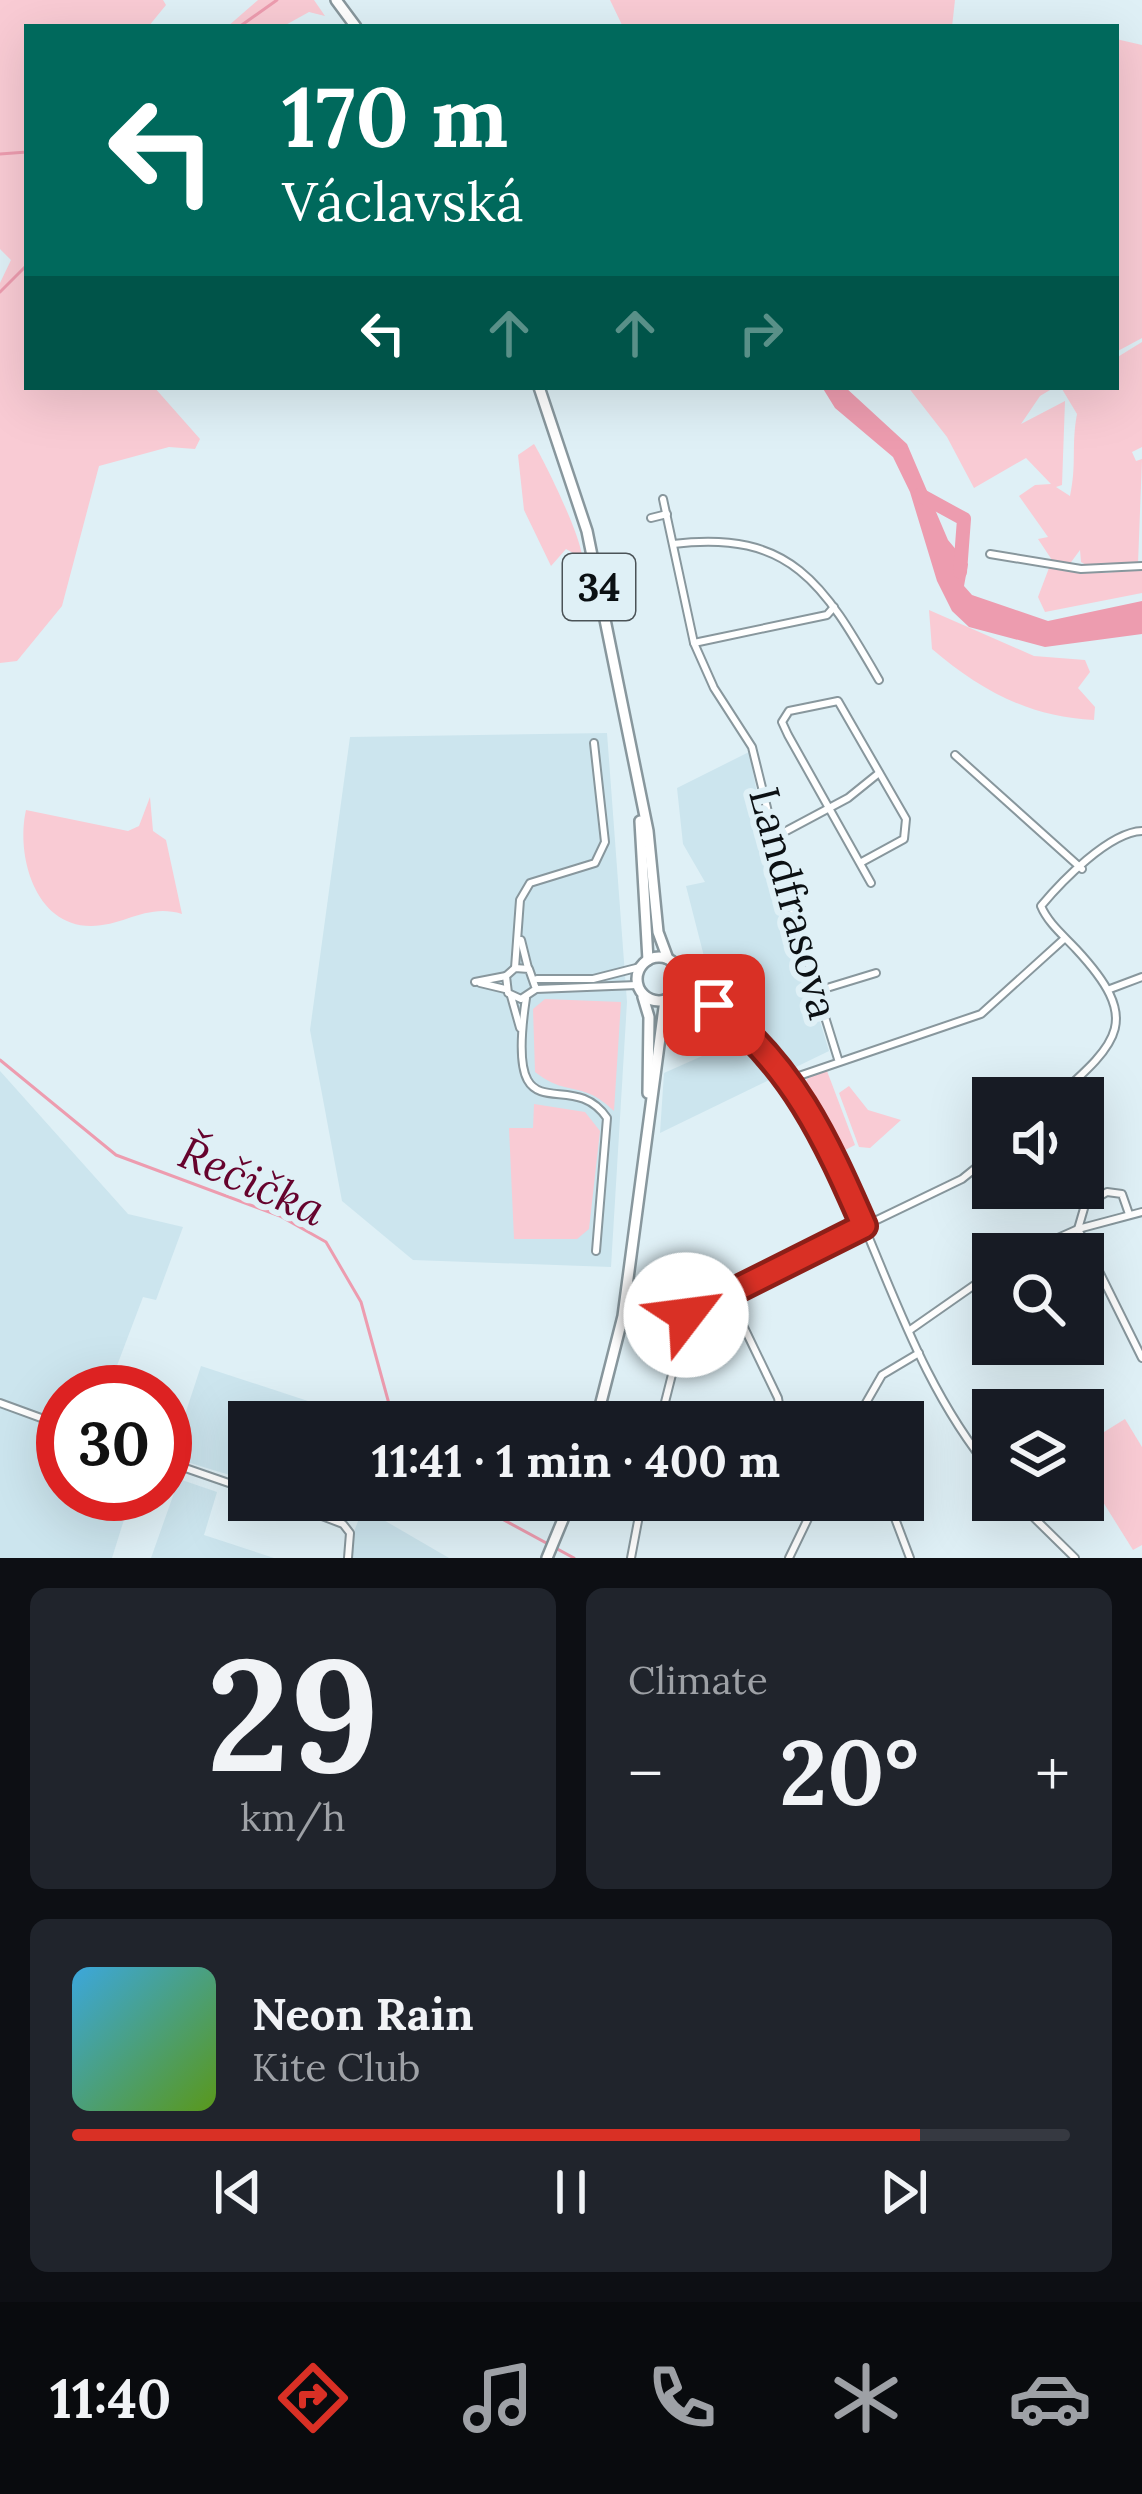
<!DOCTYPE html>
<html lang="en">
<head>
<meta charset="utf-8">
<style>
  body { margin:0; font-family:Lora,serif; background:#20242c; color:#f1f3f6; height:100vh; display:flex; flex-direction:column; font-size:45px; white-space:nowrap }
  * { box-sizing:border-box; margin:0 }
  p { font-size:39px; color:#9ea1a6 }
  .icon { flex:none; width:66px; height:66px; fill:none; stroke:currentColor; stroke-width:2; stroke-linecap:round; stroke-linejoin:round }
  .map { position:relative; height:1558px; overflow:hidden }
  .drawer { display:flex; flex-direction:column; gap:30px; padding:30px; background:#0d0f14; flex:1 }
  .drawer>* { flex:none }
  .banner { position:absolute; left:24px; top:24px; width:1095px; height:366px; border-radius:0px; box-shadow:0 12px 48px #0002; background:#00695c; color:#fff; overflow:hidden }
  .fabs { position:absolute; left:972px; top:1077px; display:grid; gap:24px }
  .fabs a { display:grid; place-items:center; width:132px; height:132px; border-radius:0px; background:#171b24; box-shadow:0 12px 48px #0002; font-size:60px }
  .speed { position:absolute; left:36px; top:1365px; display:flex; gap:24px; font-size:60px; font-weight:700; text-align:center }
  .speed>* { display:grid; place-content:center; width:156px; height:156px; border-radius:50%; background:#171b24; box-shadow:0 12px 48px #0002; line-height:1 }
  .speed .limit { border:18px solid #d22; background:#fff; color:#111 }
  .pin { position:absolute; display:grid; place-items:center; width:102px; height:102px; color:#fff; margin:-51px; border-radius:24px; box-shadow:0 6px 18px #0006 }
  .me { position:absolute; width:132px; margin:-66px; rotate:60deg; stroke-linejoin:round; filter:drop-shadow(0 0 9px #0008) }
  .turn { display:flex; align-items:center; gap:42px; height:252px; padding:0 60px; font-size:54px }
  .turn .icon { width:156px; height:156px; stroke-width:2.5 }
  .turn b { display:block; font-size:84px; line-height:102px }
  .lanes { display:flex; align-items:center; height:114px; padding:0 60px; background:#0003; justify-content:center; gap:60px; direction:ltr }
  .lanes .off { opacity:.35 }
  .big { font-size:90px; font-weight:700; line-height:1.1 }
  .drawer .card { flex:1; display:flex; flex-direction:column; justify-content:center; gap:18px; min-width:0; padding:0 42px; border-radius:18px; background:#20242c }
  .drawer .dial { align-items:center; gap:0 }
  .dial b { font-size:156px; line-height:1 }
  .song { display:flex; align-items:center; gap:36px }
  .cover { width:144px; height:144px; border-radius:18px; background:linear-gradient(135deg,hsl(200 70% 55%),hsl(90 70% 35%)) }
  .played { height:12px; border-radius:6px; background:linear-gradient(90deg,#d93025 85%,#363941 85%) }
  .keys { display:flex; justify-content:space-around; direction:ltr }
  .heat { display:flex; justify-content:space-between; align-items:center; font-size:66px; direction:ltr }
  .drawer .tiles { flex:1; display:grid; gap:30px; grid-template-columns:1fr 1fr }
  .card:last-child { grid-column:span 2 }
  .trip { position:absolute; left:228px; top:1401px; width:696px; height:120px; border-radius:0px; background:#171b24; box-shadow:0 12px 48px #0002; font-weight:700; line-height:120px; text-align:center }
  .dock { display:flex; height:192px; justify-content:space-around; align-items:center; background:#090b0e; color:#9ea1a6 }
  .dock .icon { width:84px; height:84px }
  .dock .selected { color:#d93025 }
  .dock b { font-size:54px; color:#f1f3f6 }
  .map>svg:first-child { display:block }
  .built { fill:#cce5ee }
  .green { fill:#f9cbd4 }
  .water { fill:#ed9caf }
  .lines { fill:none; stroke-linecap:round; stroke-linejoin:round }
  .stream { stroke:#ed9caf; stroke-width:3 }
  .river { stroke:#ed9caf; stroke-width:14 }
  .minor-casing { stroke:#88979d; stroke-width:10 }
  .primary-casing { stroke:#88979d; stroke-width:14 }
  .minor { stroke:#fff; stroke-width:6 }
  .primary { stroke:#fff; stroke-width:9 }
  .route-casing { stroke:#8d1f18; stroke-width:30 }
  .route { stroke:#d93025; stroke-width:21 }
  .labels { text-anchor:middle; stroke-width:12; stroke-linejoin:round; paint-order:stroke }
  .shield { fill:#dff0f6; stroke:#4b5357; stroke-width:3 }
  .shield-label { font-size:39px; font-weight:bold; fill:#0b1013 }
  .street-label { font-size:42px; fill:#0b1013; stroke:#dff0f6 }
  .water-label { font-size:45px; font-style:italic; fill:#66032d; stroke:#dff0f6 }
</style>
</head>
<body>
<div class="map">
<svg width="1142" height="1558" viewBox="0 0 1142 1558">
  <rect width="100%" height="100%" fill="#dff0f6"/>
  <g class="built">
    <path d="M 607,733 L 627,1002 L 611,1267 L 413,1260 L 342,1201 L 310,1030 L 350,737 Z"/>
    <path d="M 749,752 L 769,854 L 829,1051 L 660,1133 L 664,1073 L 736,1041 L 751,1020 L 710,980 L 686,886 L 705,882 L 683,844 L 677,788 Z"/>
    <path d="M 0,1071 L 128,1214 L 183,1227 L 156,1300 L 143,1297 L 107,1392 L 63,1392 L 63,1421 L 0,1399 Z"/>
    <path d="M 201,1366 L 311,1402 L 304,1422 L 249,1422 L 249,1481 L 171,1457 Z"/>
    <path d="M 0,1408 L 63,1430 L 63,1494 L 132,1494 L 112,1558 L 0,1558 Z"/>
    <path d="M 179,1479 L 217,1492 L 204,1535 L 274,1558 L 151,1558 Z"/>
    <path d="M 363,1508 L 449,1558 L 344,1558 Z"/>
  </g>
  <g class="green">
    <path d="M 0,0 L 163,0 L 166,5 L 148,27 L 27,27 L 27,387 L 154,387 L 200,439 L 195,449 L 169,447 L 99,466 L 62,606 L 17,661 L 0,663 L 0,283 L 11,260 L 0,249 Z"/>
    <path d="M 258,0 L 314,0 L 325,16 L 309,12 L 282,27 L 227,27 Z"/>
    <path d="M 610,0 L 955,0 L 952,27 L 623,27 Z"/>
    <path d="M 1116,39 L 1142,45 L 1142,338 L 1116,352 Z"/>
    <path d="M 1142,342 L 1142,447 L 1132,452 L 1136,461 L 1142,459 L 1138,564 L 1088,566 L 1081,562 L 1080,550 L 1069,565 L 1052,560 L 1038,539 L 1048,537 L 1019,496 L 1035,485 L 1051,484 L 1026,458 L 974,488 L 947,437 L 908,387 L 1055,387 L 1040,396 L 1021,424 L 1065,401 L 1062,485 L 1056,487 L 1070,496 C 1077,464 1071,446 1077,414 L 1062,389 L 1116,387 L 1116,358 Z"/>
    <path d="M 534,444 C 545,462 583,540 582,558 L 566,549 L 551,566 L 524,510 L 518,455 Z"/>
    <path d="M 1049,568 L 1106,573 L 1142,568 L 1142,593 L 1045,612 L 1038,597 Z"/>
    <path d="M 929,610 L 1034,656 L 1085,660 L 1090,672 L 1078,688 L 1095,707 L 1094,720 C 1029,717 980,690 932,649 Z"/>
    <path d="M 150,797 L 153,831 L 166,840 L 182,914 C 147,903 124,926 91,926 C 34,926 16,854 26,810 L 128,831 L 139,826 Z"/>
    <path d="M 545,999 L 621,1002 L 614,1111 C 581,1079 568,1098 535,1072 L 533,1009 Z"/>
    <path d="M 821,1070 L 827,1071 L 855,1145 L 839,1153 L 804,1089 L 807,1079 Z"/>
    <path d="M 849,1086 L 868,1110 L 901,1120 L 870,1148 L 859,1147 L 839,1093 Z"/>
    <path d="M 534,1104 L 585,1112 L 600,1131 L 589,1229 L 577,1239 L 514,1239 L 509,1128 L 533,1128 Z"/>
    <path d="M 1125,1419 L 1142,1447 L 1142,1545 L 1133,1550 L 1083,1470 L 1083,1445 Z"/>
  </g>
  <path class="water" d="M 822,387 L 845,387 L 907,444 L 948,540 L 968,564 L 964,586 L 972,595 L 1048,621 L 1142,601 L 1142,634 L 1045,647 L 969,627 L 952,611 L 937,581 L 910,492 L 893,457 L 835,408 Z"/>
  <g class="lines">
    <g class="stream">
      <path d="M 239,27 L 277,0"/>
      <path d="M 0,154 L 27,152"/>
      <path d="M 27,162 L 27,181"/>
      <path d="M 0,292 L 27,265"/>
      <path d="M 0,1060 L 116,1155 L 280,1216 L 326,1242 L 361,1302 L 394,1422"/>
      <path d="M 467,1500 L 574,1558"/>
    </g>
    <path class="river" d="M 920,495 L 964,519 L 960,572"/>
    <defs>
      <g id="minor">
        <path d="M 663,499 L 694,643 L 714,688 L 752,747 L 794,917 L 838,1059"/>
        <path d="M 651,518 L 667,514"/>
        <path d="M 673,544 C 793,529 825,587 879,680"/>
        <path d="M 990,554 L 1081,569 L 1142,566"/>
        <path d="M 694,643 L 827,615 L 834,607"/>
        <path d="M 955,755 L 1082,869"/>
        <path d="M 773,838 L 848,798 L 879,773"/>
        <path d="M 860,863 L 904,839 L 906,819 L 838,701 L 789,711 L 782,722 L 788,735 L 871,883"/>
        <path d="M 521,940 L 528,968"/>
        <path d="M 515,968 L 520,900 L 530,883 L 595,863 L 605,842 L 594,743"/>
        <path d="M 537,979 L 593,979 L 640,967"/>
        <path d="M 681,980 C 868,1098 862,1316 993,1473"/>
        <path d="M 475,982 L 506,976"/>
        <path d="M 480,983 L 505,989"/>
        <path d="M 536,989 L 529,969 L 515,968 L 506,976 L 508,993 L 521,999 L 536,989 L 637,985"/>
        <path d="M 1110,989 L 1142,977"/>
        <path d="M 817,991 L 876,973"/>
        <path d="M 511,996 L 520,1028"/>
        <path d="M 672,997 L 711,1004"/>
        <path d="M 526,998 C 504,1145 569,1062 607,1118 L 596,1251"/>
        <path d="M 790,1079 L 981,1014 L 1064,939"/>
        <path d="M 1056,1098 C 1120,1041 1142,1020 1076,949 C 1064,936 1048,923 1041,906 C 1061,882 1109,832 1142,831"/>
        <path d="M 1129,1214 L 1122,1194 L 1107,1192 L 1085,1205 L 1078,1229 L 1142,1358"/>
        <path d="M 1022,1254 L 1078,1229 L 1142,1212"/>
        <path d="M 726,1290 L 778,1398 L 782,1422"/>
        <path d="M 910,1330 L 993,1272"/>
        <path d="M 0,1403 L 63,1426"/>
        <path d="M 660,1422 L 688,1311 L 962,1179 L 993,1154"/>
        <path d="M 855,1422 L 882,1375 L 919,1353"/>
        <path d="M 165,1461 L 249,1490"/>
        <path d="M 280,1500 L 343,1524 L 350,1533 L 348,1558"/>
        <path d="M 888,1500 L 910,1558"/>
        <path d="M 1016,1500 L 1075,1558"/>
        <path d="M 639,1515 L 680,1500"/>
        <path d="M 631,1558 L 642,1500"/>
        <path d="M 789,1558 L 817,1500"/>
      </g>
      <g id="primary">
        <path d="M 336,0 L 356,27"/>
        <path d="M 539,387 L 587,531 L 648,831 L 658,932 L 668,959"/>
        <path d="M 640,821 L 648,960"/>
        <circle cx="659" cy="979" r="22"/>
        <path d="M 643,997 L 649,1017 L 648,1093"/>
        <path d="M 596,1422 L 623,1316 L 665,1000"/>
        <path d="M 547,1558 L 571,1500"/>
      </g>
    </defs>
    <use href="#minor" class="minor-casing"/>
    <use href="#primary" class="primary-casing"/>
    <use href="#minor" class="minor"/>
    <use href="#primary" class="primary"/>
  </g>
  <g class="lines">
    <defs>
      <path id="route" d="M 686,1315 L 864,1226 C 826,1139 792,1064 714,1005"/>
    </defs>
    <use href="#route" class="route-casing"/>
    <use href="#route" class="route"/>
  </g>
  <g class="labels">
    <rect class="shield" x="563" y="554" width="72" height="66" rx="9"/>
    <g class="shield-label">
      <text x="599" y="601">34</text>
    </g>
    <g class="street-label">
      <text transform="translate(794 903) rotate(75)" y="15">Landfrasova</text>
    </g>
    <g class="water-label">
      <text transform="translate(252 1181) rotate(24)" y="16">Řečička</text>
    </g>
  </g>
</svg>
<div class="fabs">
<a><svg class="icon" aria-label="sound" viewBox="0 0 24 24"><path d="M4 9h4l5-4v14l-5-4H4zM17 9q2 3 0 6"/></svg></a>
<a><svg class="icon" aria-label="search" viewBox="0 0 24 24"><circle cx="10" cy="10" r="6"/><path d="M15 15l6 6"/></svg></a>
<a><svg class="icon" aria-label="layers" viewBox="0 0 24 24"><path d="M12 4l9 5-9 5-9-5zM3 14l9 5 9-5"/></svg></a>
</div>
<div class="speed"><div class="limit">30</div></div>
<div class="pin" style="left:714px;top:1005px;background:#d93025"><svg class="icon" aria-label="arrive" viewBox="0 0 24 24"><path d="M6 21V4h12l-3 4 3 4H6"/></svg></div>
<svg class="me" style="left:686px;top:1315px" viewBox="-20 -20 40 40"><circle r="19" fill="#fff"/><path d="M0-13L10 11 0 6-10 11z" fill="#d93025"/></svg>
<div class="trip">11:41 · 1 min · 400 m</div>
<div class="banner">
<div class="turn"><svg class="icon" aria-label="left" viewBox="0 0 24 24"><path d="M17 20v-9H6M10 6l-5 5 5 5"/></svg><div><b>170 m</b>Václavská</div></div>
<div class="lanes"><svg class="icon" aria-label="left" viewBox="0 0 24 24"><path d="M17 20v-9H6M10 6l-5 5 5 5"/></svg><svg class="icon off" aria-label="ahead" viewBox="0 0 24 24"><path d="M12 20V5M6 11l6-6 6 6"/></svg><svg class="icon off" aria-label="ahead" viewBox="0 0 24 24"><path d="M12 20V5M6 11l6-6 6 6"/></svg><svg class="icon off" aria-label="right" viewBox="0 0 24 24"><path d="M7 20v-9h11M14 6l5 5-5 5"/></svg></div>
</div>
</div>
<section class="drawer">
<div class="tiles">
<div class="card dial"><b>29</b><p>km/h</p></div>
<div class="card"><p>Climate</p>
<div class="heat"><a>−</a><b class="big">20°</b><a>+</a></div>
</div>
<div class="card">
<div class="song"><i class="cover"></i><div><b>Neon Rain</b><p>Kite Club</p></div></div>
<div class="played"></div>
<div class="keys"><svg class="icon" aria-label="previous" viewBox="0 0 24 24"><path d="M18 5L8 12l10 7zM5 5v14"/></svg><svg class="icon" aria-label="pause" viewBox="0 0 24 24"><path d="M8 5v14M16 5v14"/></svg><svg class="icon" aria-label="next" viewBox="0 0 24 24"><path d="M6 5l10 7-10 7zM19 5v14"/></svg></div>
</div>
</div>
</section>
<nav class="dock">
<b>11:40</b>
<svg class="icon selected" aria-label="directions" viewBox="0 0 24 24"><path d="M12 3l9 9-9 9-9-9zM9 14v-3h6M13 9l2 2-2 2"/></svg>
<svg class="icon" aria-label="music" viewBox="0 0 24 24"><path d="M9 18V5l10-2v13"/><circle cx="6" cy="18" r="3"/><circle cx="16" cy="16" r="3"/></svg>
<svg class="icon" aria-label="phone" viewBox="0 0 24 24"><path d="M5 4h4l2 5-3 2q2 4 5 5l2-3 5 2v4C11 20 4 13 5 4z"/></svg>
<svg class="icon" aria-label="climate" viewBox="0 0 24 24"><path d="M12 3v18M4 7l16 10M4 17L20 7"/></svg>
<svg class="icon" aria-label="car" viewBox="0 0 24 24"><path d="M5 17H2v-5l4-1 3-4h7l3 4 3 1v5h-3M9 17h6M6 11h13"/><circle cx="7" cy="17" r="2"/><circle cx="17" cy="17" r="2"/></svg>
</nav>
</body>
</html>
